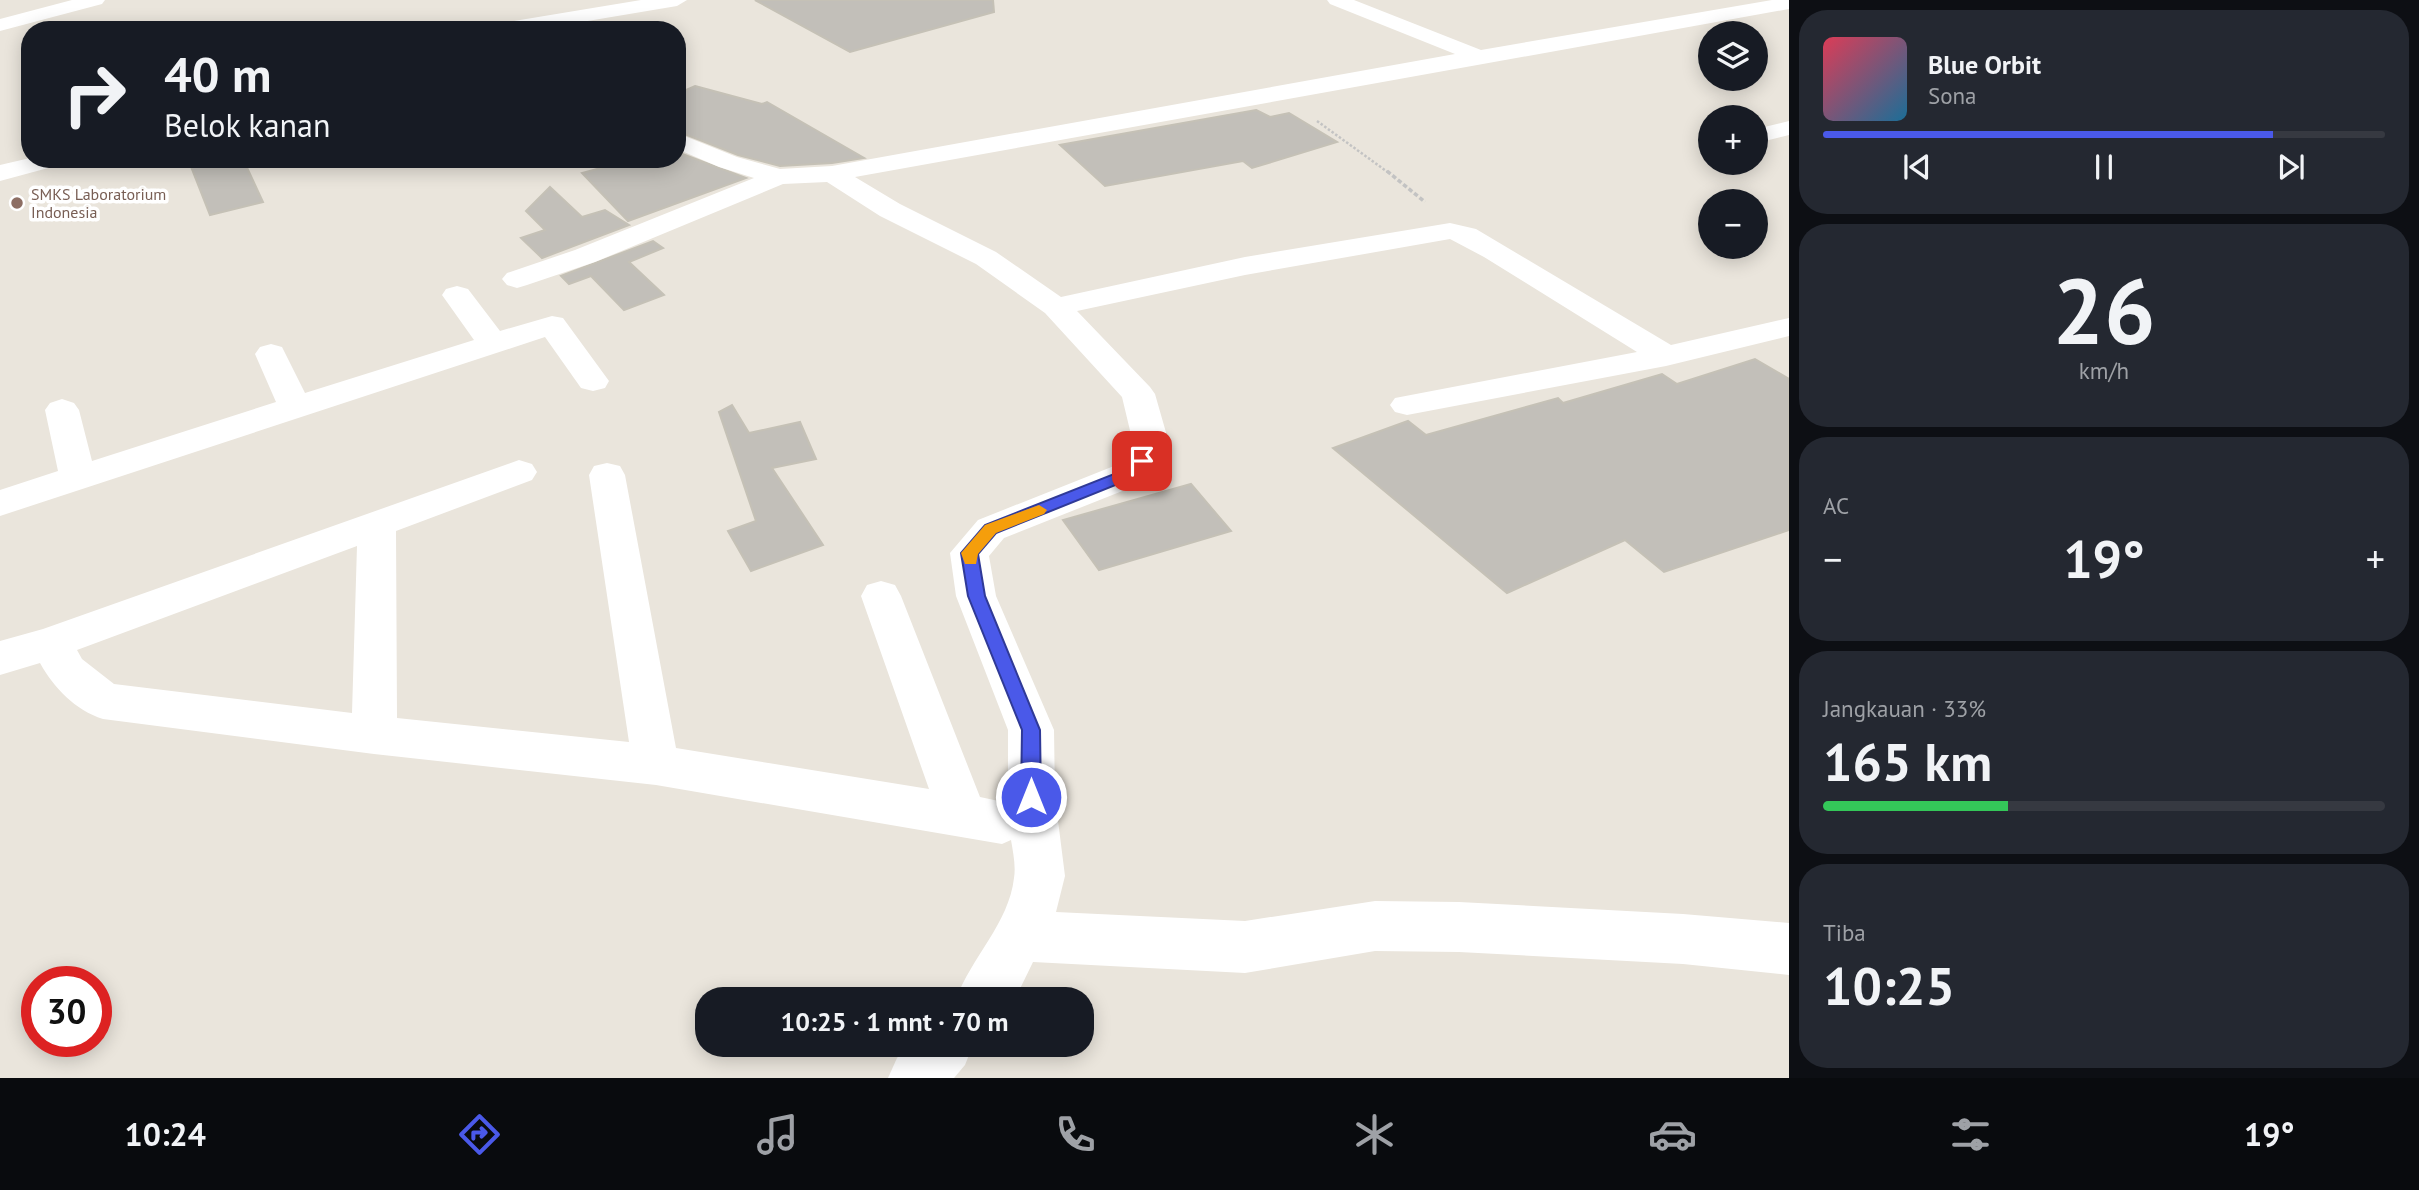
<!DOCTYPE html>
<html lang="id">
<head>
<meta charset="utf-8">
<style>
  body { margin:0; font-family:"PT Sans",sans-serif; background:#242831; color:#f1f3f6; height:100vh; display:flex; flex-direction:column; font-size:26px; white-space:nowrap }
  * { box-sizing:border-box; margin:0 }
  p { font-size:23px; color:#9ea1a6 }
  .icon { flex:none; width:38px; height:38px; fill:none; stroke:currentColor; stroke-width:2; stroke-linecap:round; stroke-linejoin:round }
  .map { position:relative; flex:1; overflow:hidden }
  .sheet { display:flex; flex-direction:column; gap:10px; padding:10px; background:#0d0f14; width:630px }
  .sheet>* { flex:none }
  .banner { position:absolute; left:21px; top:21px; width:665px; height:147px; border-radius:28px; box-shadow:0 4px 18px #0003; background:#171b24; color:#f1f3f6; overflow:hidden }
  .buttons { position:absolute; left:1698px; top:21px; display:grid; gap:14px }
  .buttons a { display:grid; place-items:center; width:70px; height:70px; border-radius:50%; background:#171b24; box-shadow:0 4px 18px #0003; font-size:35px }
  .speed { position:absolute; left:21px; top:966px; display:flex; gap:14px; font-size:35px; font-weight:700; text-align:center }
  .speed>* { display:grid; place-content:center; width:91px; height:91px; border-radius:50%; background:#171b24; box-shadow:0 4px 18px #0003; line-height:1 }
  .speed .limit { border:10px solid #d22; background:#fff; color:#111 }
  .pin { position:absolute; display:grid; place-items:center; width:60px; height:60px; color:#fff; margin:-30px; border-radius:14px; box-shadow:0 4px 10px #0006 }
  .me { position:absolute; width:77px; margin:-38px; rotate:0deg; stroke-linejoin:round; filter:drop-shadow(0 0 5px #0008) }
  .turn { display:flex; align-items:center; gap:24px; height:147px; padding:0 28px; font-size:32px }
  .turn .icon { width:91px; height:91px; stroke-width:2.5 }
  .turn b { display:block; font-size:49px; line-height:60px }
  .big { font-size:52px; font-weight:700; line-height:1.1 }
  .sheet .tile { flex:1; display:flex; flex-direction:column; justify-content:center; gap:10px; min-width:0; padding:0 24px; border-radius:28px; background:#242831 }
  .sheet .dial { align-items:center; gap:0 }
  .dial b { font-size:91px; line-height:1 }
  .song { display:flex; align-items:center; gap:21px }
  .cover { width:84px; height:84px; border-radius:10px; background:linear-gradient(135deg,hsl(350 70% 55%),hsl(200 70% 35%)) }
  .played { height:7px; border-radius:4px; background:linear-gradient(90deg,#4a59e9 80%,#363941 80%) }
  .keys { display:flex; justify-content:space-around; direction:ltr }
  .heat { display:flex; justify-content:space-between; align-items:center; font-size:38px; direction:ltr }
  .charge { height:10px; border-radius:5px; background:linear-gradient(90deg,#34c759 33%,#363941 0) }
  .trip { position:absolute; left:695px; top:987px; width:399px; height:70px; border-radius:28px; background:#171b24; box-shadow:0 4px 18px #0003; font-weight:700; line-height:70px; text-align:center }
  .tab-bar { display:flex; height:112px; justify-content:space-around; align-items:center; background:#090b0e; color:#9ea1a6 }
  .tab-bar .icon { width:49px; height:49px }
  .tab-bar .selected { color:#4a59e9 }
  .tab-bar b { font-size:32px; color:#f1f3f6 }
  main { display:flex; flex:1; min-height:0 }
  .map>svg:first-child { display:block }
  .building { fill:#c2bfb9; stroke:#c5c1b6; stroke-width:2 }
  .lines { fill:none; stroke-linecap:round; stroke-linejoin:round }
  .path-far1 { stroke:#c3c3c3; stroke-width:2.5; stroke-dasharray:2.5 2; stroke-linecap:butt }
  .path { stroke:#c3c3c3; stroke-width:3.5; stroke-dasharray:4.5 2.5; stroke-linecap:butt }
  .minor { fill:#fff; fill-rule:evenodd }
  .route { fill:#4a59e9; stroke:#303a97; stroke-width:2 }
  .slow { fill:#f59e0b }
  .education-dot { fill:#8d6e63; stroke:#fff; stroke-width:2.5 }
  .labels { text-anchor:middle; stroke-width:7; stroke-linejoin:round; paint-order:stroke }
  .far-education-label { font-size:16px; fill:#785e54; stroke:#fff; text-anchor:start }
</style>
</head>
<body>
<main>
<div class="map">
<svg width="1789" height="1078" viewBox="0 0 1789 1078">
  <rect width="100%" height="100%" fill="#eae5dc"/>
  <g class="building">
    <path d="M 755,0 L 993,0 L 994,12 L 850,52 Z"/>
    <path d="M 695,86 L 762,104 L 767,102 L 864,158 L 832,163 L 780,166 L 738,155 L 677,131 L 677,94 Z"/>
    <path d="M 1256,110 L 1270,117 L 1289,113 L 1337,142 L 1252,168 L 1243,161 L 1105,186 L 1060,145 Z"/>
    <path d="M 677,152 L 746,178 L 628,221 L 582,173 L 634,159 L 677,159 Z"/>
    <path d="M 188,159 L 243,159 L 263,202 L 210,215 Z"/>
    <path d="M 550,187 L 582,217 L 605,210 L 629,225 L 542,258 L 521,238 L 545,230 L 526,211 Z"/>
    <path d="M 653,241 L 663,248 L 629,262 L 664,295 L 624,310 L 591,276 L 569,284 L 561,276 Z"/>
    <path d="M 1755,359 L 1789,379 L 1789,530 L 1664,572 L 1625,540 L 1507,593 L 1333,448 L 1408,421 L 1426,435 L 1558,398 L 1563,403 L 1662,374 L 1677,384 Z"/>
    <path d="M 732,405 L 749,433 L 800,422 L 816,459 L 772,468 L 823,545 L 751,571 L 728,531 L 756,521 L 719,412 Z"/>
    <path d="M 1191,484 L 1231,531 L 1099,570 L 1063,520 Z"/>
  </g>
  <g class="lines">
    <path class="path-far1" d="M 1317,121 L 1389,173"/>
    <path class="path" d="M 1387,171 L 1425,202"/>
    <g class="minor">
      <path d="M 72,0 L 105,0 L 102,4 L 0,31 L 0,19 Z"/>
      <path d="M 641,0 L 687,0 L 677,6 L 534,30 L 486,30 L 489,26 L 496,24 Z"/>
      <path d="M 1327,0 L 1354,0 L 1481,50 L 1772,0 L 1789,0 L 1789,9 L 855,177 L 900,204 L 996,252 L 1061,297 L 1245,257 L 1450,223 L 1476,229 L 1671,345 L 1789,318 L 1789,336 L 1666,366 L 1407,415 L 1395,412 L 1390,405 L 1395,398 L 1637,352 L 1484,257 L 1450,239 L 1245,275 L 1077,311 L 1150,387 L 1155,394 L 1169,443 L 1155,469 L 1140,484 L 1004,538 L 989,556 L 996,596 L 1054,730 L 1055,797 L 1065,876 L 1056,912 L 1245,921 L 1375,901 L 1459,902 L 1683,914 L 1789,923 L 1789,975 L 1683,964 L 1459,952 L 1375,951 L 1245,973 L 1033,962 L 1015,999 L 956,999 C 971,958 1009,923 1014,878 C 1016,866 1013,852 1011,840 L 1002,844 L 656,785 L 374,754 L 103,719 C 75,710 54,688 40,663 L 0,675 L 0,641 L 43,629 L 519,460 L 532,464 L 537,472 L 532,480 L 396,531 L 397,718 L 629,742 L 589,475 L 594,466 L 607,463 L 620,466 L 625,475 L 676,748 L 929,789 L 861,596 L 867,585 L 881,581 L 895,585 L 901,596 L 980,797 L 1008,803 L 1008,730 L 956,596 L 950,553 L 978,520 L 1114,466 L 1128,454 L 1133,443 L 1122,397 L 1045,313 L 976,264 L 880,216 L 827,182 L 783,184 L 595,262 L 527,285 L 517,288 L 507,285 L 502,279 L 507,273 L 575,250 L 754,178 L 719,167 L 677,149 L 677,133 L 737,157 L 780,169 L 832,166 L 1455,54 L 1330,4 ZM 357,546 L 352,713 L 114,684 L 82,659 L 77,650 Z"/>
      <path d="M 1789,121 L 1789,135 L 1765,141 L 1755,137 L 1756,129 Z"/>
      <path d="M 30,158 L 66,159 L 63,164 L 0,181 L 0,165 Z"/>
      <path d="M 457,286 L 468,289 L 500,331 L 552,316 L 563,318 L 609,381 L 605,388 L 593,391 L 581,388 L 545,337 L 0,516 L 0,490 L 58,471 L 45,410 L 50,403 L 62,399 L 74,403 L 79,410 L 92,461 L 276,402 L 255,354 L 260,347 L 271,344 L 282,347 L 305,393 L 474,340 L 442,295 L 446,289 Z"/>
      <path d="M 908,1045 L 973,1045 L 965,1065 L 954,1078 L 888,1078 L 897,1058 Z"/>
    </g>
  </g>
  <path class="route" d="M 1142,456 L 1149,461 L 1133,478 L 996,533 L 978,554 L 985,596 L 1040,730 L 1041,797 L 1038,804 L 1031,806 L 1024,804 L 1021,797 L 1022,730 L 968,596 L 961,553 L 985,525 L 1122,471 L 1136,457 Z"/>
  <path class="slow" d="M 1039,505 L 1047,510 L 1044,514 L 996,533 L 978,554 L 976,564 L 965,564 L 961,553 L 985,525 Z"/>
  <circle class="education-dot" cx="17" cy="203" r="7"/>
  <g class="labels">
    <g class="far-education-label">
      <text x="31" y="200">SMKS Laboratorium<tspan x="31" dy="18">Indonesia</tspan></text>
    </g>
  </g>
</svg>
<div class="buttons">
<a><svg class="icon" aria-label="layers" viewBox="0 0 24 24"><path d="M12 4l9 5-9 5-9-5zM3 14l9 5 9-5"/></svg></a>
<a>+</a>
<a>−</a>
</div>
<div class="speed"><div class="limit">30</div></div>
<div class="pin" style="left:1142px;top:461px;background:#d93025"><svg class="icon" aria-label="arrive" viewBox="0 0 24 24"><path d="M6 21V4h12l-3 4 3 4H6"/></svg></div>
<svg class="me" style="left:1031px;top:797px" viewBox="-20 -20 40 40"><circle r="17" fill="#4a59e9" stroke="#fff" stroke-width="3"/><path d="M0-11L8 9 0 5-8 9z" fill="#fff"/></svg>
<div class="trip">10:25 · 1 mnt · 70 m</div>
<div class="banner">
<div class="turn"><svg class="icon" aria-label="right" viewBox="0 0 24 24"><path d="M7 20v-9h11M14 6l5 5-5 5"/></svg><div><b>40 m</b>Belok kanan</div></div>
</div>
</div>
<section class="sheet">
<div class="tile">
<div class="song"><i class="cover"></i><div><b>Blue Orbit</b><p>Sona</p></div></div>
<div class="played"></div>
<div class="keys"><svg class="icon" aria-label="previous" viewBox="0 0 24 24"><path d="M18 5L8 12l10 7zM5 5v14"/></svg><svg class="icon" aria-label="pause" viewBox="0 0 24 24"><path d="M8 5v14M16 5v14"/></svg><svg class="icon" aria-label="next" viewBox="0 0 24 24"><path d="M6 5l10 7-10 7zM19 5v14"/></svg></div>
</div>
<div class="tile dial"><b>26</b><p>km/h</p></div>
<div class="tile"><p>AC</p>
<div class="heat"><a>−</a><b class="big">19°</b><a>+</a></div>
</div>
<div class="tile"><p>Jangkauan · 33%</p><b class="big">165 km</b><div class="charge"></div></div>
<div class="tile"><p>Tiba</p><b class="big">10:25</b></div>
</section>
</main>
<nav class="tab-bar">
<b>10:24</b>
<svg class="icon selected" aria-label="directions" viewBox="0 0 24 24"><path d="M12 3l9 9-9 9-9-9zM9 14v-3h6M13 9l2 2-2 2"/></svg>
<svg class="icon" aria-label="music" viewBox="0 0 24 24"><path d="M9 18V5l10-2v13"/><circle cx="6" cy="18" r="3"/><circle cx="16" cy="16" r="3"/></svg>
<svg class="icon" aria-label="phone" viewBox="0 0 24 24"><path d="M5 4h4l2 5-3 2q2 4 5 5l2-3 5 2v4C11 20 4 13 5 4z"/></svg>
<svg class="icon" aria-label="climate" viewBox="0 0 24 24"><path d="M12 3v18M4 7l16 10M4 17L20 7"/></svg>
<svg class="icon" aria-label="car" viewBox="0 0 24 24"><path d="M5 17H2v-5l4-1 3-4h7l3 4 3 1v5h-3M9 17h6M6 11h13"/><circle cx="7" cy="17" r="2"/><circle cx="17" cy="17" r="2"/></svg>
<svg class="icon" aria-label="filters" viewBox="0 0 24 24"><path d="M4 7h16M4 17h16"/><circle cx="9" cy="7" r="2"/><circle cx="15" cy="17" r="2"/></svg>
<b>19°</b>
</nav>
</body>
</html>
